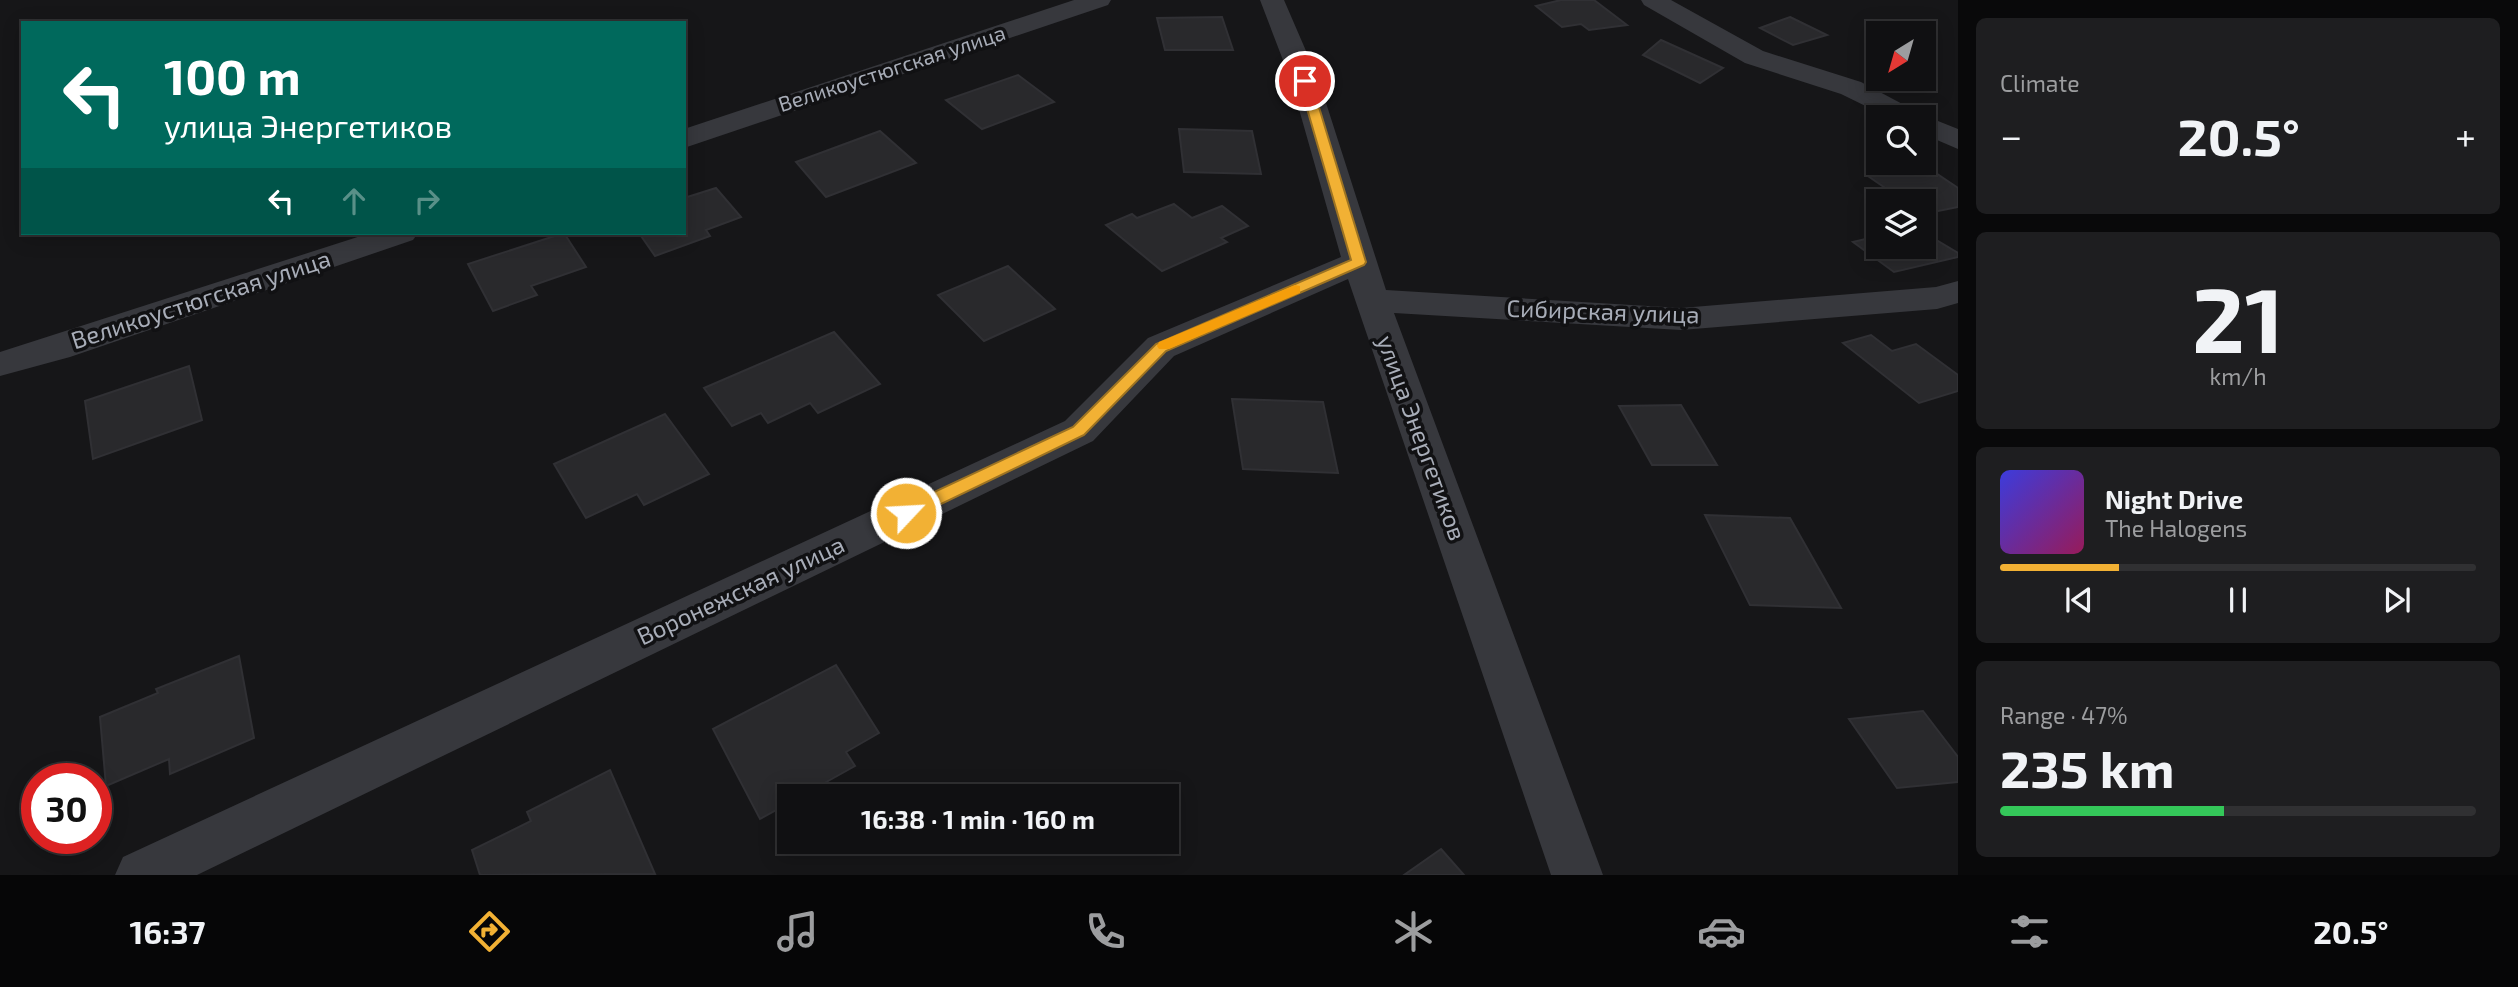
<!DOCTYPE html>
<html lang="en">
<head>
<meta charset="utf-8">
<style>
  body { margin:0; font-family:"Exo 2",sans-serif; background:#1e1e20; color:#f1f3f6; height:100vh; display:flex; flex-direction:column; font-size:26px; white-space:nowrap }
  * { box-sizing:border-box; margin:0 }
  p { font-size:23px; color:#9c9d9f }
  .icon { flex:none; width:38px; height:38px; fill:none; stroke:currentColor; stroke-width:2; stroke-linecap:round; stroke-linejoin:round }
  .map { position:relative; flex:1; overflow:hidden }
  .side { display:flex; flex-direction:column; gap:18px; padding:18px; background:#09090a; width:560px }
  .side>* { flex:none }
  .hud { position:absolute; left:21px; top:21px; width:665px; height:214px; border-radius:0px; box-shadow:0 4px 18px #0003,0 0 0 2px #303032; background:#00695c; color:#fff; overflow:hidden }
  .needle { width:46px; rotate:217deg }
  .fabs { position:absolute; left:1866px; top:21px; display:grid; gap:14px }
  .fabs a { display:grid; place-items:center; width:70px; height:70px; border-radius:0px; background:#101012; box-shadow:0 4px 18px #0003,0 0 0 2px #303032; font-size:35px }
  .speed { position:absolute; left:21px; top:763px; display:flex; gap:14px; font-size:35px; font-weight:700; text-align:center }
  .speed>* { display:grid; place-content:center; width:91px; height:91px; border-radius:50%; background:#101012; box-shadow:0 4px 18px #0003,0 0 0 2px #303032; line-height:1 }
  .speed .limit { border:10px solid #d22; background:#fff; color:#111 }
  .pin { position:absolute; display:grid; place-items:center; width:60px; height:60px; color:#fff; margin:-30px; border:4px solid #fff; border-radius:50%; box-shadow:0 2px 7px #0007 }
  .me { position:absolute; width:77px; margin:-38px; rotate:65deg; stroke-linejoin:round; filter:drop-shadow(0 0 5px #0008) }
  .turn { display:flex; align-items:center; gap:24px; height:147px; padding:0 28px; font-size:32px }
  .turn .icon { width:91px; height:91px; stroke-width:2.5 }
  .turn b { display:block; font-size:49px; line-height:60px }
  .lanes { display:flex; align-items:center; height:66px; padding:0 28px; background:#0003; justify-content:center; gap:35px; direction:ltr }
  .lanes .off { opacity:.35 }
  .big { font-size:52px; font-weight:700; line-height:1.1 }
  .side .widget { flex:1; display:flex; flex-direction:column; justify-content:center; gap:10px; min-width:0; padding:0 24px; border-radius:10px; background:#1e1e20 }
  .side .dial { align-items:center; gap:0 }
  .dial b { font-size:91px; line-height:1 }
  .song { display:flex; align-items:center; gap:21px }
  .cover { width:84px; height:84px; border-radius:10px; background:linear-gradient(135deg,hsl(240 70% 55%),hsl(330 70% 35%)) }
  .played { height:7px; border-radius:4px; background:linear-gradient(90deg,#f2b134 25%,#303032 25%) }
  .keys { display:flex; justify-content:space-around; direction:ltr }
  .heat { display:flex; justify-content:space-between; align-items:center; font-size:38px; direction:ltr }
  .charge { height:10px; border-radius:5px; background:linear-gradient(90deg,#34c759 47%,#303032 0) }
  .trip { position:absolute; left:777px; top:784px; width:402px; height:70px; border-radius:0px; background:#101012; box-shadow:0 4px 18px #0003,0 0 0 2px #303032; font-weight:700; line-height:70px; text-align:center }
  .tab-bar { display:flex; height:112px; justify-content:space-around; align-items:center; background:#060607; color:#9c9d9f }
  .tab-bar .icon { width:49px; height:49px }
  .tab-bar .selected { color:#f2b134 }
  .tab-bar b { font-size:32px; color:#f1f3f6 }
  main { display:flex; flex:1; min-height:0 }
  .map>svg:first-child { display:block }
  .building { fill:#29292c; stroke:#303034; stroke-width:2 }
  .lines { fill:none; stroke-linecap:round; stroke-linejoin:round }
  .street { fill:#37383d; fill-rule:evenodd }
  .route { fill:#f2b134; stroke:#9d7322; stroke-width:2 }
  .slow { fill:#f59e0b }
  .labels { text-anchor:middle; stroke-width:7; stroke-linejoin:round; paint-order:stroke }
  .far-street-label { font-size:21px; fill:#a8adb8; stroke:#111113 }
  .street-label { font-size:24px; fill:#a8adb8; stroke:#111113 }
</style>
</head>
<body>
<main>
<div class="map">
<svg width="1958" height="875" viewBox="0 0 1958 875">
  <rect width="100%" height="100%" fill="#161618"/>
  <g class="building">
    <path d="M 1594,0 L 1627,25 L 1589,30 L 1581,24 L 1562,27 L 1536,6 L 1561,0 Z"/>
    <path d="M 1222,17 L 1233,50 L 1165,50 L 1157,18 Z"/>
    <path d="M 1790,17 L 1827,35 L 1793,45 L 1760,28 Z"/>
    <path d="M 1661,40 L 1723,68 L 1700,83 L 1643,55 Z"/>
    <path d="M 1018,75 L 1054,102 L 982,129 L 946,100 Z"/>
    <path d="M 1179,129 L 1252,131 L 1261,174 L 1184,172 Z"/>
    <path d="M 880,131 L 916,163 L 826,197 L 796,162 Z"/>
    <path d="M 1924,165 L 1958,188 L 1958,207 L 1923,214 L 1923,201 L 1904,201 L 1868,176 Z"/>
    <path d="M 716,188 L 741,217 L 706,230 L 710,236 L 655,256 L 639,233 L 684,233 L 684,198 Z"/>
    <path d="M 1174,204 L 1192,218 L 1222,206 L 1248,226 L 1221,238 L 1227,242 L 1162,271 L 1106,225 L 1132,214 L 1137,218 Z"/>
    <path d="M 1923,232 L 1958,253 L 1958,257 L 1894,272 L 1853,242 L 1878,236 L 1878,247 L 1923,247 Z"/>
    <path d="M 564,233 L 586,267 L 531,286 L 537,295 L 493,311 L 468,264 Z"/>
    <path d="M 1008,266 L 1055,309 L 984,341 L 938,295 Z"/>
    <path d="M 834,332 L 880,384 L 818,413 L 810,403 L 768,423 L 761,413 L 732,426 L 704,388 Z"/>
    <path d="M 1871,335 L 1892,351 L 1916,344 L 1958,375 L 1958,391 L 1919,403 L 1843,343 Z"/>
    <path d="M 189,366 L 202,420 L 93,459 L 85,401 Z"/>
    <path d="M 1232,399 L 1323,402 L 1338,473 L 1243,469 Z"/>
    <path d="M 1681,405 L 1717,465 L 1652,465 L 1619,406 Z"/>
    <path d="M 665,414 L 709,474 L 644,505 L 637,494 L 586,518 L 554,464 Z"/>
    <path d="M 1705,515 L 1790,518 L 1841,608 L 1750,605 Z"/>
    <path d="M 239,656 L 254,738 L 170,774 L 169,759 L 106,786 L 100,717 L 158,693 L 156,689 Z"/>
    <path d="M 836,665 L 879,733 L 846,752 L 855,766 L 801,796 L 789,796 L 789,803 L 760,819 L 713,729 Z"/>
    <path d="M 1923,711 L 1958,757 L 1958,782 L 1897,788 L 1849,719 Z"/>
    <path d="M 610,770 L 655,874 L 480,875 L 472,850 L 531,821 L 527,812 Z"/>
    <path d="M 1441,849 L 1464,875 L 1404,875 Z"/>
  </g>
  <g class="lines">
    <g class="street">
      <path d="M 1074,0 L 1111,0 L 1108,5 L 684,148 L 684,129 Z"/>
      <path d="M 1260,0 L 1284,0 L 1319,81 L 1386,290 L 1681,308 L 1936,287 L 1958,281 L 1958,303 L 1937,309 L 1681,330 L 1394,313 L 1603,875 L 1551,875 L 1348,279 L 1174,356 L 1093,441 L 197,875 L 115,875 L 123,857 L 1065,421 L 1148,338 L 1341,257 L 1291,81 Z"/>
      <path d="M 1641,0 L 1671,0 L 1763,51 L 1861,82 L 1923,115 L 1958,129 L 1958,149 L 1923,134 L 1923,117 L 1888,117 L 1841,94 L 1745,63 L 1644,5 Z"/>
      <path d="M 370,233 L 418,233 L 413,240 L 70,357 L 0,376 L 0,352 Z"/>
    </g>
  </g>
  <path class="route" d="M 1305,78 L 1311,81 L 1366,262 L 1364,265 L 1166,351 L 1084,435 L 912,518 L 900,518 L 898,513 L 900,508 L 1073,427 L 1156,344 L 1351,260 L 1299,81 Z"/>
  <path class="slow" d="M 1295,285 L 1300,286 L 1300,293 L 1169,349 L 1159,349 L 1157,346 L 1159,342 Z"/>
  <g class="labels">
    <g class="far-street-label">
      <text transform="translate(892 69) rotate(-18)" y="7">Великоустюгская улица</text>
    </g>
    <g class="street-label">
      <text transform="translate(201 300) rotate(-18)" y="8">Великоустюгская улица</text>
      <text transform="translate(1603 312) rotate(2)" y="8">Сибирская улица</text>
      <text transform="translate(1421 438) rotate(70)" y="8">улица Энергетиков</text>
      <text transform="translate(741 591) rotate(-25)" y="8">Воронежская улица</text>
    </g>
  </g>
</svg>
<div class="fabs">
<a><svg class="needle" viewBox="-14 -14 28 28"><path d="M0-13l5 13h-10z" fill="#e53935"/><path d="M0 13l5-13h-10z" fill="#9c9d9f"/></svg></a>
<a><svg class="icon" aria-label="search" viewBox="0 0 24 24"><circle cx="10" cy="10" r="6"/><path d="M15 15l6 6"/></svg></a>
<a><svg class="icon" aria-label="layers" viewBox="0 0 24 24"><path d="M12 4l9 5-9 5-9-5zM3 14l9 5 9-5"/></svg></a>
</div>
<div class="speed"><div class="limit">30</div></div>
<div class="pin" style="left:1305px;top:81px;background:#d93025"><svg class="icon" aria-label="arrive" viewBox="0 0 24 24"><path d="M6 21V4h12l-3 4 3 4H6"/></svg></div>
<svg class="me" style="left:906px;top:513px" viewBox="-20 -20 40 40"><circle r="17" fill="#f2b134" stroke="#fff" stroke-width="3"/><path d="M0-11L8 9 0 5-8 9z" fill="#fff"/></svg>
<div class="trip">16:38 · 1 min · 160 m</div>
<div class="hud">
<div class="turn"><svg class="icon" aria-label="left" viewBox="0 0 24 24"><path d="M17 20v-9H6M10 6l-5 5 5 5"/></svg><div><b>100 m</b>улица Энергетиков</div></div>
<div class="lanes"><svg class="icon" aria-label="left" viewBox="0 0 24 24"><path d="M17 20v-9H6M10 6l-5 5 5 5"/></svg><svg class="icon off" aria-label="ahead" viewBox="0 0 24 24"><path d="M12 20V5M6 11l6-6 6 6"/></svg><svg class="icon off" aria-label="right" viewBox="0 0 24 24"><path d="M7 20v-9h11M14 6l5 5-5 5"/></svg></div>
</div>
</div>
<section class="side">
<div class="widget"><p>Climate</p>
<div class="heat"><a>−</a><b class="big">20.5°</b><a>+</a></div>
</div>
<div class="widget dial"><b>21</b><p>km/h</p></div>
<div class="widget">
<div class="song"><i class="cover"></i><div><b>Night Drive</b><p>The Halogens</p></div></div>
<div class="played"></div>
<div class="keys"><svg class="icon" aria-label="previous" viewBox="0 0 24 24"><path d="M18 5L8 12l10 7zM5 5v14"/></svg><svg class="icon" aria-label="pause" viewBox="0 0 24 24"><path d="M8 5v14M16 5v14"/></svg><svg class="icon" aria-label="next" viewBox="0 0 24 24"><path d="M6 5l10 7-10 7zM19 5v14"/></svg></div>
</div>
<div class="widget"><p>Range · 47%</p><b class="big">235 km</b><div class="charge"></div></div>
</section>
</main>
<nav class="tab-bar">
<b>16:37</b>
<svg class="icon selected" aria-label="directions" viewBox="0 0 24 24"><path d="M12 3l9 9-9 9-9-9zM9 14v-3h6M13 9l2 2-2 2"/></svg>
<svg class="icon" aria-label="music" viewBox="0 0 24 24"><path d="M9 18V5l10-2v13"/><circle cx="6" cy="18" r="3"/><circle cx="16" cy="16" r="3"/></svg>
<svg class="icon" aria-label="phone" viewBox="0 0 24 24"><path d="M5 4h4l2 5-3 2q2 4 5 5l2-3 5 2v4C11 20 4 13 5 4z"/></svg>
<svg class="icon" aria-label="climate" viewBox="0 0 24 24"><path d="M12 3v18M4 7l16 10M4 17L20 7"/></svg>
<svg class="icon" aria-label="car" viewBox="0 0 24 24"><path d="M5 17H2v-5l4-1 3-4h7l3 4 3 1v5h-3M9 17h6M6 11h13"/><circle cx="7" cy="17" r="2"/><circle cx="17" cy="17" r="2"/></svg>
<svg class="icon" aria-label="filters" viewBox="0 0 24 24"><path d="M4 7h16M4 17h16"/><circle cx="9" cy="7" r="2"/><circle cx="15" cy="17" r="2"/></svg>
<b>20.5°</b>
</nav>
</body>
</html>
